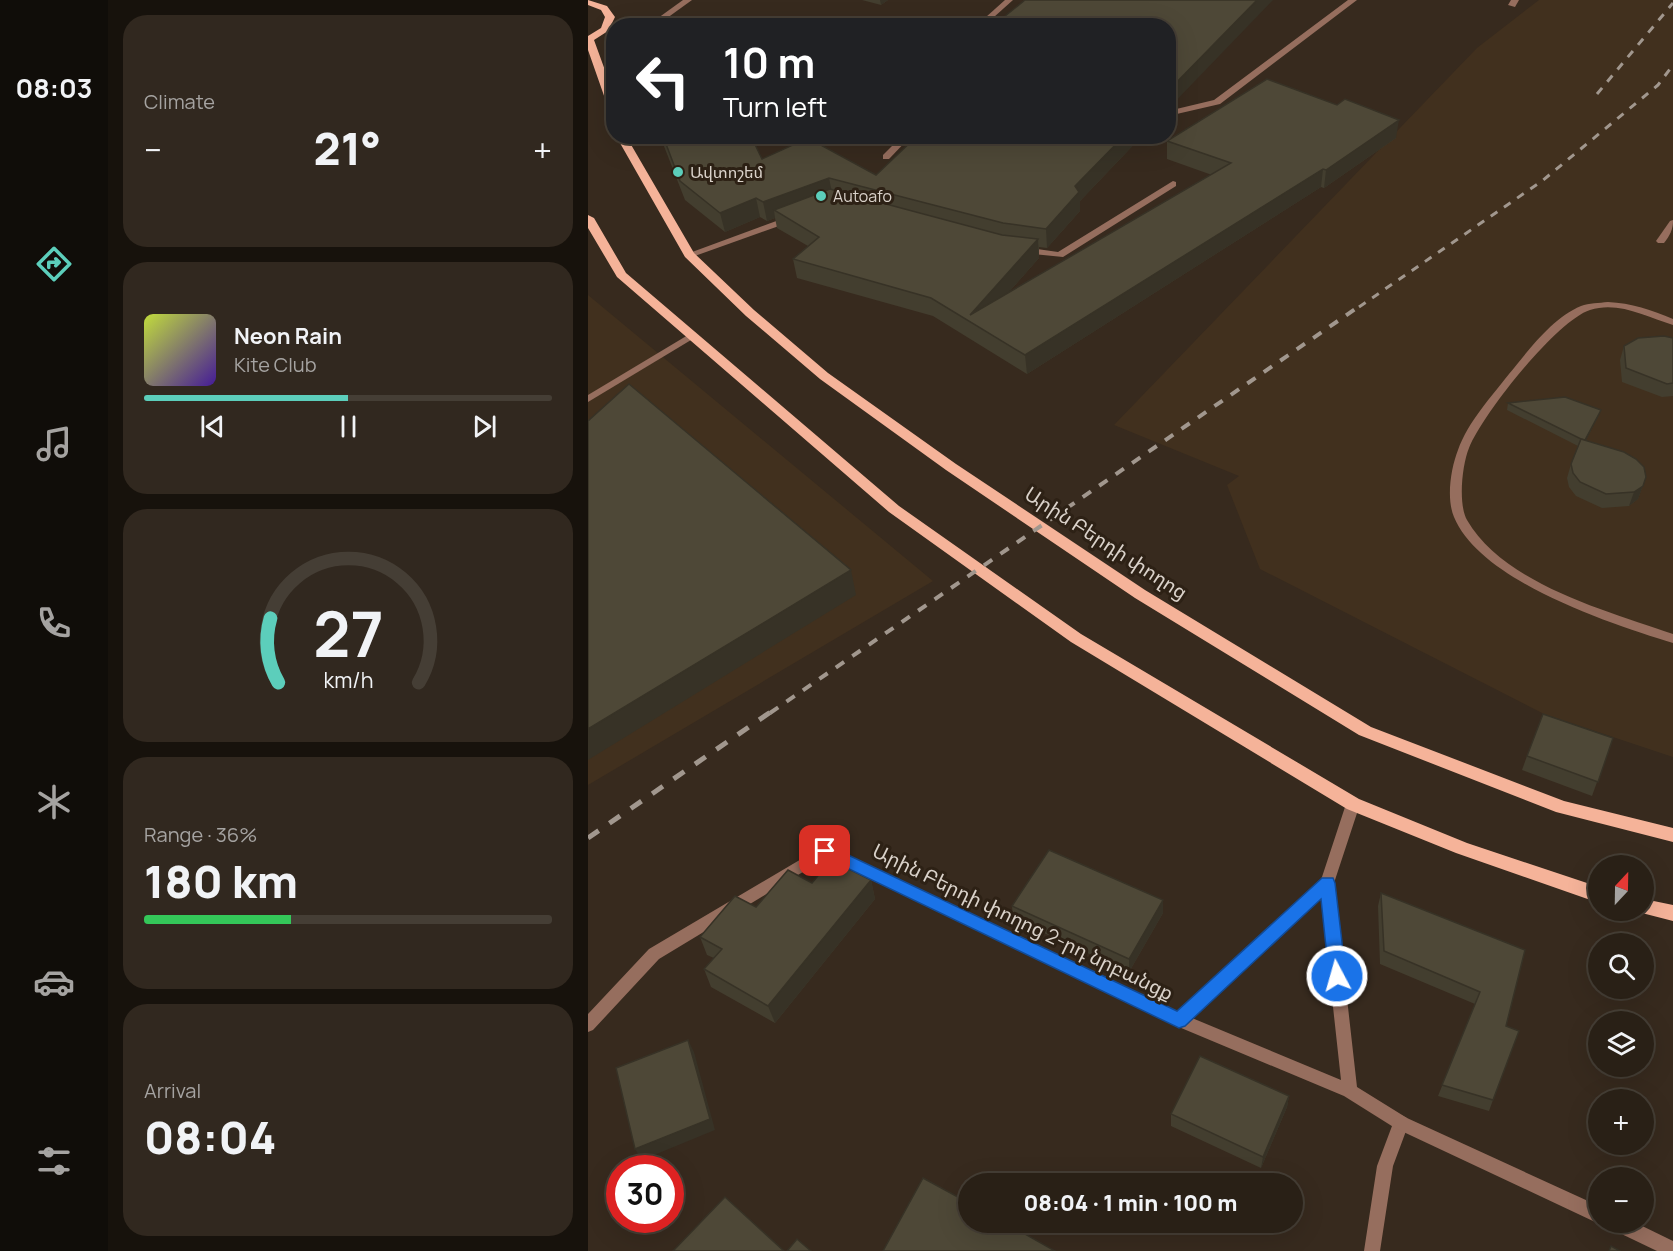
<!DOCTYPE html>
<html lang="en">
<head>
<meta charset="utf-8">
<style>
  body { margin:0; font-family:Manrope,"Noto Sans Armenian",sans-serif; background:#31281f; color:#f1f3f6; height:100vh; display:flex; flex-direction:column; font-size:22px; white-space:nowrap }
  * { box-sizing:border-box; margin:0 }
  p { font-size:20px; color:#a5a3a1 }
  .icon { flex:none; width:33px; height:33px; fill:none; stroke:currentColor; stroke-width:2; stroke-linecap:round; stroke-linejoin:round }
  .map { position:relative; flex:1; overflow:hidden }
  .details { display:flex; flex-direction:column; gap:15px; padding:15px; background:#17120c; width:480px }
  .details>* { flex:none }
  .guide { position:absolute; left:18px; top:18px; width:570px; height:126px; border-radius:24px; box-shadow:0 6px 24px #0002,0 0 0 2px #453e35; background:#202124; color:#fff; overflow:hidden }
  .needle { width:39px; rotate:22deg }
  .tools { position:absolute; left:1000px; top:855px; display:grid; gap:12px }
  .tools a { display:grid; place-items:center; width:66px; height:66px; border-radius:50%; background:#292016; box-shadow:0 6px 24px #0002,0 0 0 2px #453e35; font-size:30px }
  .speed { position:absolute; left:18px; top:1155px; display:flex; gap:12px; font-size:30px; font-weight:700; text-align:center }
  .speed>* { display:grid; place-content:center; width:78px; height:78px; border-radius:50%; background:#292016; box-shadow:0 6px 24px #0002,0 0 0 2px #453e35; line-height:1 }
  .speed .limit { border:9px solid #d22; background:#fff; color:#111 }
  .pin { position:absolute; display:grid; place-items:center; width:51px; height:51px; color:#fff; margin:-26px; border-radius:12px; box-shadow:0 3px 9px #0006 }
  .me { position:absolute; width:66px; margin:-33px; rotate:354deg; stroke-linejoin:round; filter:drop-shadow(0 0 4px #0008) }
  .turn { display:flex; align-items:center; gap:21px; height:126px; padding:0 18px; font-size:27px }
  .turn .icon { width:78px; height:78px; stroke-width:2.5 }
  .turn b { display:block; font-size:42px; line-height:51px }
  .big { font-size:45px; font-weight:800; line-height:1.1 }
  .details .tile { flex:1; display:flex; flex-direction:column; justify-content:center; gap:9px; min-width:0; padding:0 21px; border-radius:24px; background:#31281f }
  .details .dial { align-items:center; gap:0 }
  .dial svg { height:156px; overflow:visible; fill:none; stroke:#453e35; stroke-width:7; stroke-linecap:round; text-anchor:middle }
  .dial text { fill:#f1f3f6; stroke:none }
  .song { display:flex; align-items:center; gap:18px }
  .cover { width:72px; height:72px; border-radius:9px; background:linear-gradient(135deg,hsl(70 70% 55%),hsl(260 70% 35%)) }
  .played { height:6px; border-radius:3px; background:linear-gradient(90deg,#5ccebb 50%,#453e35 50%) }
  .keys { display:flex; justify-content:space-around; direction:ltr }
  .heat { display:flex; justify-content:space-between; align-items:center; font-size:33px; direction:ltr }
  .charge { height:9px; border-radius:4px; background:linear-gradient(90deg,#34c759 36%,#453e35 0) }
  .trip { position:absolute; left:370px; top:1173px; width:345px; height:60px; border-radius:30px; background:#292016; box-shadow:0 6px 24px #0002,0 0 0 2px #453e35; font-weight:800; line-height:60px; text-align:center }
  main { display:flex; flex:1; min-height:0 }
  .dock { display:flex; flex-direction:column; width:108px; justify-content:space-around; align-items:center; background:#100d09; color:#a5a3a1 }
  .dock .icon { width:42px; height:42px }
  .dock .current { color:#5ccebb }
  .dock b { font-size:27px; color:#f1f3f6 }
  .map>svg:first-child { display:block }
  .built { fill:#41301e }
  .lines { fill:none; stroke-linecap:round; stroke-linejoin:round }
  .service { fill:#966e5e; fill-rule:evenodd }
  .minor { fill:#966e5e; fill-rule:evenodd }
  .primary { fill:#f5b399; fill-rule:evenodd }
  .rail-far2 { stroke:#a1978e; stroke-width:3; stroke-dasharray:8 8; stroke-linecap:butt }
  .rail-far1 { stroke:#a1978e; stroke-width:4; stroke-dasharray:10 10; stroke-linecap:butt }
  .rail { stroke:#a1978e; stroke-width:5; stroke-dasharray:13 13; stroke-linecap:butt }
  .wall { fill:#433e2f }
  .shaded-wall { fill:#373226 }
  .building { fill:#4e4837; stroke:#373226; stroke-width:1.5 }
  .route { fill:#1a73e8; stroke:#114b97; stroke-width:1.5 }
  .poi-dot { fill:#5ccebb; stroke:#2d2115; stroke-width:2 }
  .labels { text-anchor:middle; stroke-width:6; stroke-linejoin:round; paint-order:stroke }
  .far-poi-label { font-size:16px; fill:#dad2ca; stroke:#2d2115; text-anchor:start }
  .street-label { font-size:20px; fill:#dad2ca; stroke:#2d2115 }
</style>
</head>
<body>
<main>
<nav class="dock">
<b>08:03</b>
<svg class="icon current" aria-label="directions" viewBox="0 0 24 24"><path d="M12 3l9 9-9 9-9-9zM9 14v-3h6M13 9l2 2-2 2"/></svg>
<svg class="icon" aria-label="music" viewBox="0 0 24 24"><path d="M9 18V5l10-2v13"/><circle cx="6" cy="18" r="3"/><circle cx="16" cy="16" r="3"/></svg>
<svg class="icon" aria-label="phone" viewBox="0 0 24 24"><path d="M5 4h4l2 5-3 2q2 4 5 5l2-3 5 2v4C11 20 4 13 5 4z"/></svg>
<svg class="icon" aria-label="climate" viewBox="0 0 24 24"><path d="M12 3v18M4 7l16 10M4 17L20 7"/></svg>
<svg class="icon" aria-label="car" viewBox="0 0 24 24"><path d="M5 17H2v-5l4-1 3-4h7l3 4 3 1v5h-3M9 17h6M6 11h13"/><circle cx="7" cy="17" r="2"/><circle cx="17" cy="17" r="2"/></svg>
<svg class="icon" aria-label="filters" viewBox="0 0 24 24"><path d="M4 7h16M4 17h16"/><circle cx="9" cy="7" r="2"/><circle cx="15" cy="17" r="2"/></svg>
</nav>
<section class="details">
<div class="tile"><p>Climate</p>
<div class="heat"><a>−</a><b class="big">21°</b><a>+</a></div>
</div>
<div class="tile">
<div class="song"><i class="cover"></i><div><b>Neon Rain</b><p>Kite Club</p></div></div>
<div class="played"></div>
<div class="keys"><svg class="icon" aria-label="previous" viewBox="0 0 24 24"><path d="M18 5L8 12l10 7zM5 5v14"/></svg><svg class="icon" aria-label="pause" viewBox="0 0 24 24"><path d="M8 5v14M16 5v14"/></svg><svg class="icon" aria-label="next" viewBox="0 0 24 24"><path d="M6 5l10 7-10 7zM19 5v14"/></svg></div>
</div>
<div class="tile dial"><svg viewBox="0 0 100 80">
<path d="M14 69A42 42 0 1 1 86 69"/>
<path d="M14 69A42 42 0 0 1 10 36" stroke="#5ccebb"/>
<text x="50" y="56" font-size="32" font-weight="700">27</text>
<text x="50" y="72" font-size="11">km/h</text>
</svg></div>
<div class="tile"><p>Range · 36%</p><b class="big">180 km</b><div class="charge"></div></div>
<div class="tile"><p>Arrival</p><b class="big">08:04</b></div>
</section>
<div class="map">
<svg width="1085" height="1251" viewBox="0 0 1085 1251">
  <rect width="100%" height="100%" fill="#372a1e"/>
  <g class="built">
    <path d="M 951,0 L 1085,0 L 1085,757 L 956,714 L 672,569 L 639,485 L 651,476 L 526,425 L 889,48 Z"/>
    <path d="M 0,295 L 345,581 L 0,785 Z"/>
  </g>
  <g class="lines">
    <g class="service">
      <path d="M 95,0 L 104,0 L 68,26 L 59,26 Z"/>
      <path d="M 417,0 L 425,0 L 396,26 L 388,26 Z"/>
      <path d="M 760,0 L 769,0 L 632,104 L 580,116 L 580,111 L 626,100 Z"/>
      <path d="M 923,0 L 931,0 L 927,7 L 920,5 Z"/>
      <path d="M 314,136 L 323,136 L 301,159 L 295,159 L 295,155 Z"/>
      <path d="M 585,181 L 588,182 L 588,186 L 475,257 L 435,253 L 430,250 L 435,247 L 470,252 Z"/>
      <path d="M 202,216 L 205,217 L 205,221 L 104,257 L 101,258 L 96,255 Z"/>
      <path d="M 1085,220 C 1085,230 1082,235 1076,243 L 1070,243 L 1068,241 L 1082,221 Z"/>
      <path d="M 1020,302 C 1043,303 1064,310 1085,319 L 1085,325 C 1058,317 1031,301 1002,310 C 968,321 894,415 881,448 C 874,465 870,504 879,520 C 916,584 1019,611 1085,634 L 1085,643 C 1023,624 892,581 866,517 C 858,498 863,468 870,450 C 880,422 903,397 921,374 C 940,351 964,318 993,306 C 1001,303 1011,303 1020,302 Z"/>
      <path d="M 105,332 L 108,333 L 108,337 L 0,402 L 0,395 Z"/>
      <path d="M 813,1115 L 819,1118 L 821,1123 L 805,1166 L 792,1251 L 776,1251 L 789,1166 L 807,1118 Z"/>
    </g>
    <g class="minor">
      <path d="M 765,799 L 770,800 L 772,804 L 746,883 L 769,1087 L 819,1118 L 1011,1206 L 1011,1222 L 1013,1222 L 1011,1223 L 1005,1221 L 807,1128 L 756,1096 L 586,1025 L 238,858 L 71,959 L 5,1030 L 0,1032 L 0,1014 L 61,949 L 237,845 L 589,1012 L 733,880 L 758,804 L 760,800 ZM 733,897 L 753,1080 L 604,1018 Z"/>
      <path d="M 1019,1222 L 1046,1222 L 1085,1241 L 1085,1251 L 1069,1251 L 1021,1228 Z"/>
    </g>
    <g class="primary">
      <path d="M 0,0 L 19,6 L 27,17 L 20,31 L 6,40 L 26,95 L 26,113 L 21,110 L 0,50 L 0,36 L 13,28 L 17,17 L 13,10 L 0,5 Z"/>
      <path d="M 28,136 L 38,136 L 106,253 L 166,310 L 240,373 L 368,464 L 557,590 L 783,727 L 976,801 L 1085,828 L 1085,842 L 968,812 L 771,735 L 547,598 L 358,470 L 232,379 L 158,316 L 97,257 Z"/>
      <path d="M 0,215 L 6,218 L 38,273 L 311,506 L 493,634 L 771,799 L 879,843 L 1011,887 L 1011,903 L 868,853 L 759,809 L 483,642 L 301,512 L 29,277 L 0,228 Z"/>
      <path d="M 1056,899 L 1085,905 L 1085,921 L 1050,912 L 1049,910 L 1056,910 Z"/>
    </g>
    <g class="rail-far2">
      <path d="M 1009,94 L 1085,3"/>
      <path d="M 771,307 L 954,181 L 1070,85 L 1085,65"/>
    </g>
    <path class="rail-far1" d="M 182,713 L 773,305"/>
    <path class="rail" d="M 0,838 L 184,711"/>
  </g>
  <g class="wall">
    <path d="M 274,0 L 300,0 L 293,5 Z"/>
    <path d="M 72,136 L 163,136 L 174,159 L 288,175 L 329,136 L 554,136 L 492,201 L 492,211 L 459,248 L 451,247 L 451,258 L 420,293 L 624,175 L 579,159 L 579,141 L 808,138 L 736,188 L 733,187 L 439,374 L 345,316 L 209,278 L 205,259 L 220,246 L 189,228 L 187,218 L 179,221 L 172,217 L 137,232 L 97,200 Z"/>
    <path d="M 1085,338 L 1085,396 L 1074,397 L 1034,382 L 1032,360 L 1036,346 Z"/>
    <path d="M 920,403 L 1013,410 L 1010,417 L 998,440 L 1058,477 L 1050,499 L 1041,506 L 1014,508 L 988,496 L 981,487 L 979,478 L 983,464 L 990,446 L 919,410 Z"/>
    <path d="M 1025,738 L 1004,796 L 934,770 L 939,756 Z"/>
    <path d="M 283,880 L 287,899 L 187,1023 L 123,987 L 116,969 L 126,958 L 119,955 L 112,937 L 168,907 L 224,883 Z"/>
    <path d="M 793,893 L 937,950 L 918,1026 L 905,1100 L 901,1111 L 850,1096 L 887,1004 L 792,964 L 790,906 Z"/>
    <path d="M 575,900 L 575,913 L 541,972 L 425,919 L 424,906 Z"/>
    <path d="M 701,1096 L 699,1107 L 673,1168 L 583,1126 L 583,1114 Z"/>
  </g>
  <g class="shaded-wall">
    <path d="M 292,0 L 300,0 L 293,5 Z"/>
    <path d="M 669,0 L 685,0 L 580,109 L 580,91 Z"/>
    <path d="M 811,120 L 808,138 L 736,188 L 738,170 Z"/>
    <path d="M 536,136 L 554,136 L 492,201 L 492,211 L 459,248 L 458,229 L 487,186 Z"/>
    <path d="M 735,169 L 733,187 L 439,374 L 437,355 Z"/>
    <path d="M 241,178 L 245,197 L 186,210 L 187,218 L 179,221 L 175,202 Z"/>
    <path d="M 168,198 L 172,217 L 137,232 L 132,213 Z"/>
    <path d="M 450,239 L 451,258 L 391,326 L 382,315 Z"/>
    <path d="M 1013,410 L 1010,417 L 994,448 L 996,441 Z"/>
    <path d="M 1058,477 L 1050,499 L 1041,506 L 1046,492 Z"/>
    <path d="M 263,570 L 268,595 L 0,760 L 0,729 Z"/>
    <path d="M 283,880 L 287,899 L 187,1023 L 180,1006 Z"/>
    <path d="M 575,900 L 575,913 L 541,972 L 541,959 Z"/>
    <path d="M 100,1040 L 106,1052 L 127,1130 L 54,1160 L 47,1149 Z"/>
    <path d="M 701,1096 L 699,1107 L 673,1168 L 675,1157 Z"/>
  </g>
  <g class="building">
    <path d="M 437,0 L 669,0 L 580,91 L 580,26 L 406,25 Z"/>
    <path d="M 679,79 L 749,105 L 757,99 L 811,120 L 738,170 L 735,169 L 437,355 L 343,298 L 205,259 L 231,237 L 186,210 L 242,189 L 414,235 L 450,239 L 382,315 L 643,163 L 579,141 Z"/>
    <path d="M 75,136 L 163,136 L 174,159 L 220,138 L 288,175 L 329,136 L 536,136 L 487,186 L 491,192 L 458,229 L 415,223 L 241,178 L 175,202 L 168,198 L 132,213 L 92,181 Z"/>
    <path d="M 1076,336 L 1085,338 L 1085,383 L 1079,384 L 1038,368 L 1036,346 L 1050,338 Z"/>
    <path d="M 41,384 L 263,570 L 0,729 L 0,421 Z"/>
    <path d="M 977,397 L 1013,410 L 997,440 L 993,439 L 920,403 Z"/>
    <path d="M 993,439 L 1036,452 L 1048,459 L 1056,467 L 1058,477 L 1055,486 L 1046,492 L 1018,494 L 992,482 L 985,473 L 983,464 Z"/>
    <path d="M 955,714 L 1025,738 L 1010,782 L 939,756 Z"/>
    <path d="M 461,850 L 575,900 L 541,959 L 424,906 Z"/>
    <path d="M 243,860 L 283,880 L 180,1006 L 116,969 L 134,949 L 112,937 L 147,896 L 168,907 L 200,870 L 224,883 Z"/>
    <path d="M 793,893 L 937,950 L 918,1026 L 931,1031 L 905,1100 L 854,1085 L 892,992 L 796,951 Z"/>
    <path d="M 100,1040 L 122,1119 L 47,1149 L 28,1068 Z"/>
    <path d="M 612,1056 L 701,1096 L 675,1157 L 583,1114 Z"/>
    <path d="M 335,1178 L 381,1203 L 381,1222 L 416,1222 L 467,1251 L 295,1251 Z"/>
    <path d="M 137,1197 L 196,1251 L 85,1251 Z"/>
    <path d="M 209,1239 L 223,1251 L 199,1251 Z"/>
    <path d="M 1023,1246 L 1032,1251 L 1021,1251 Z"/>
  </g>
  <path class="route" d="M 237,844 L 589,1011 L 734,878 L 745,878 L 747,883 L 758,976 L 755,981 L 749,983 L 743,981 L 741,976 L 733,899 L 597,1026 L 591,1028 L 232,855 L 229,851 L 232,846 Z"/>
  <g class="poi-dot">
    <circle cx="90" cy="172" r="6"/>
    <circle cx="233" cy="196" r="6"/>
  </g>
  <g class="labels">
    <g class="far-poi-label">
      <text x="102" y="178">Ավտոշեմ</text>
      <text x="245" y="202">Autoafo</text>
    </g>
    <g class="street-label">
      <text transform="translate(518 543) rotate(33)" y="7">Արին Բերդի փողոց</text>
      <text transform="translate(435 922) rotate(26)" y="7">Արին Բերդի փողոց 2-րդ նրբանցք</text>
    </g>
  </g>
</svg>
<div class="tools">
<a><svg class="needle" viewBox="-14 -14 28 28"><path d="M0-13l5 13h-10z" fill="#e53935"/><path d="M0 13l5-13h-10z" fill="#a5a3a1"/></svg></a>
<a><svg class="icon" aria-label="search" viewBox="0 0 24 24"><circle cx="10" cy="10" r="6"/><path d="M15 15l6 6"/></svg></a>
<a><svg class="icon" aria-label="layers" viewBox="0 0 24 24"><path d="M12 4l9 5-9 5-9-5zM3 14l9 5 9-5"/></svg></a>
<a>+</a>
<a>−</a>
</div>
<div class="speed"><div class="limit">30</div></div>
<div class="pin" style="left:237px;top:851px;background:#d93025"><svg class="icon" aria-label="arrive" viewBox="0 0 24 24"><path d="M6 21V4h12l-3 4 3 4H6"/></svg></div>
<svg class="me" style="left:749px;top:976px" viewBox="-20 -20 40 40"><circle r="17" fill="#1a73e8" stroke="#fff" stroke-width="3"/><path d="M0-11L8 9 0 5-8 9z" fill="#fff"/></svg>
<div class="trip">08:04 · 1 min · 100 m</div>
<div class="guide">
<div class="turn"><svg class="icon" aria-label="left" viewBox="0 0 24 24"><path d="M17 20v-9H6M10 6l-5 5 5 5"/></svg><div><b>10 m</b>Turn left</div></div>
</div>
</div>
</main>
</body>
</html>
